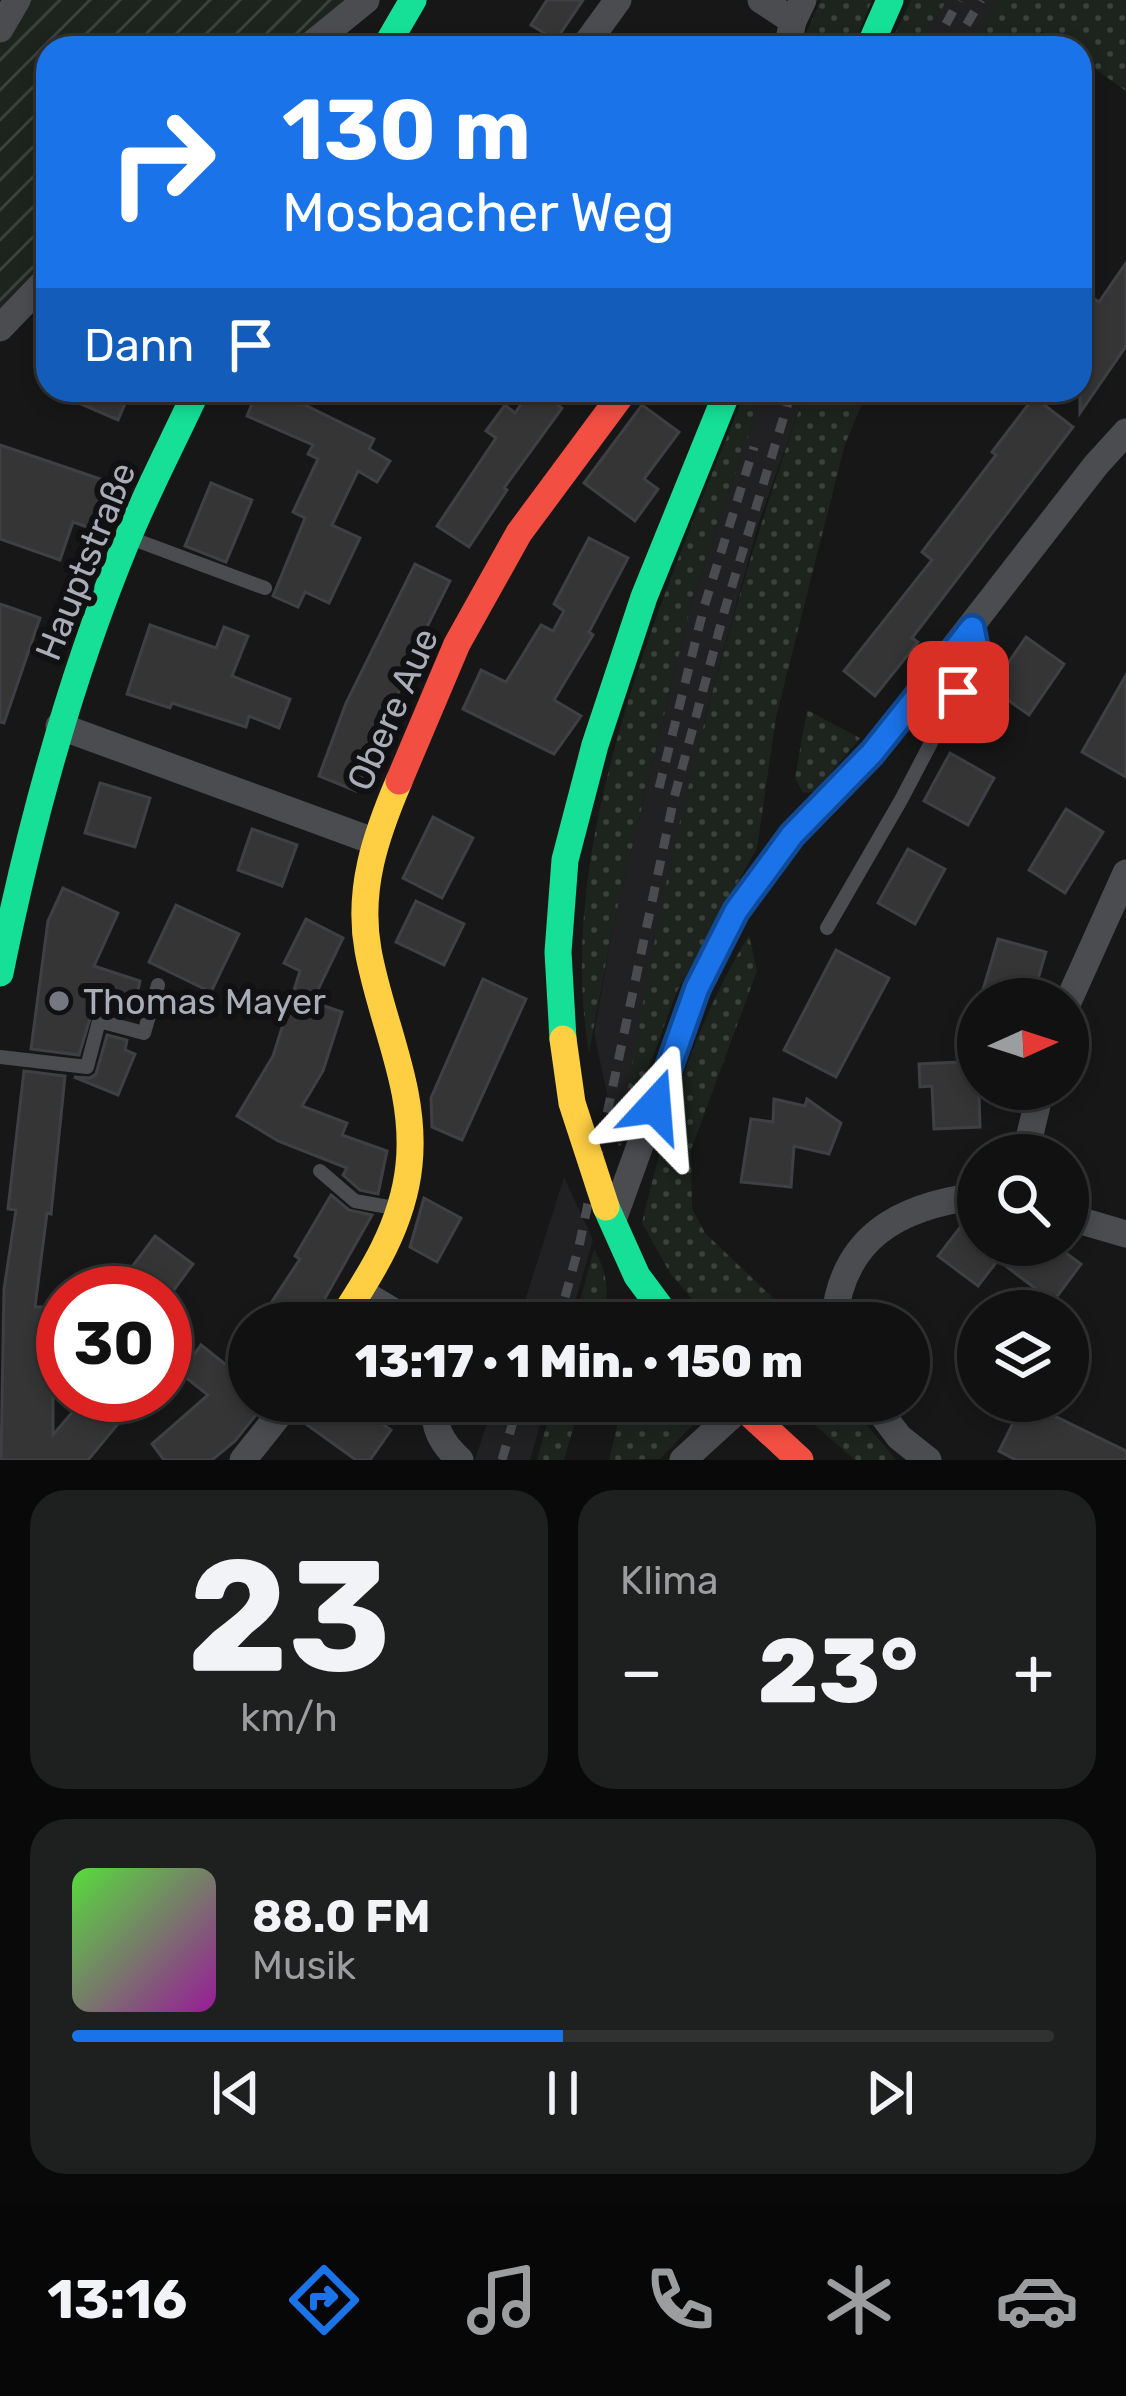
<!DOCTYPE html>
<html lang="de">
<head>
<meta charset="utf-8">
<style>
  body { margin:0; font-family:Rubik,sans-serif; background:#1e1f1f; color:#f1f3f6; height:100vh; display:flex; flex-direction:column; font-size:45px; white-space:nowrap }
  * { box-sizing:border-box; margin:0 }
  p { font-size:39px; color:#9c9d9f }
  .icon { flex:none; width:66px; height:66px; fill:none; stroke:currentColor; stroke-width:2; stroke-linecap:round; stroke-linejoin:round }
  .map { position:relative; height:1460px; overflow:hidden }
  .sheet { display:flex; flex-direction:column; gap:30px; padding:30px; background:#090909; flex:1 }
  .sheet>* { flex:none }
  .guide { position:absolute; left:36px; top:36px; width:1056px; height:366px; border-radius:36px; box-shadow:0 6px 18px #0003,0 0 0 3px #303131; background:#1a73e8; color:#fff; overflow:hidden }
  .needle { width:78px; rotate:87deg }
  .tools { position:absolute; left:957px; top:978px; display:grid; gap:24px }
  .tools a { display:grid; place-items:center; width:132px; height:132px; border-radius:50%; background:#111; box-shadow:0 6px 18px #0003,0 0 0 3px #303131; font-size:60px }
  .speed { position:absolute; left:36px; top:1266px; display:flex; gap:24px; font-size:60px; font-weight:700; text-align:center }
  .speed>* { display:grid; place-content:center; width:156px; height:156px; border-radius:50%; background:#111; box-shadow:0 6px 18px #0003,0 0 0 3px #303131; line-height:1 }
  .speed .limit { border:18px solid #d22; background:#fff; color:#111 }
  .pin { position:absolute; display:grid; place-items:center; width:102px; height:102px; color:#fff; margin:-51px; border-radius:24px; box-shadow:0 6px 18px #0006 }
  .me { position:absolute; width:132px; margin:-66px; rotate:19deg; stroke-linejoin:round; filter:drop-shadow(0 0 9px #0008) }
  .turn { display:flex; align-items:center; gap:42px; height:252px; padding:0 48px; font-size:54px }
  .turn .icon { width:156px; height:156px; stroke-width:2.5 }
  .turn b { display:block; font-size:84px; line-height:102px }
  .then { display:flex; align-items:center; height:114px; padding:0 48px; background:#0003; gap:24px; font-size:45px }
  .big { font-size:90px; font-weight:800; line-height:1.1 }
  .sheet .card { flex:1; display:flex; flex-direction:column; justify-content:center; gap:18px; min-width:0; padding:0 42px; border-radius:36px; background:#1e1f1f }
  .sheet .dial { align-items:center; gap:0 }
  .dial b { font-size:156px; line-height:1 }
  .song { display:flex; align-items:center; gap:36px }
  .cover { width:144px; height:144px; border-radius:18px; background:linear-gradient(135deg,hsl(110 70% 55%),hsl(300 70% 35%)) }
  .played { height:12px; border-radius:6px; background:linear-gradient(90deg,#1a73e8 50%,#303131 50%) }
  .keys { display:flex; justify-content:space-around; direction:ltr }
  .heat { display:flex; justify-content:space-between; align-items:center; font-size:66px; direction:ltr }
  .sheet .tiles { flex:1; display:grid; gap:30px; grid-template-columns:1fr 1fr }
  .card:last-child { grid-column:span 2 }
  .trip { position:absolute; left:228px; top:1302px; width:702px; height:120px; border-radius:60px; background:#111; box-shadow:0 6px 18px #0003,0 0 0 3px #303131; font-weight:800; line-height:120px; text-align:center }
  .tabs { display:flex; height:192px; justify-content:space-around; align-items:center; background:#070707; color:#9c9d9f }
  .tabs .icon { width:84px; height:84px }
  .tabs .on { color:#1a73e8 }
  .tabs b { font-size:54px; color:#f1f3f6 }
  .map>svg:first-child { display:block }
  .built { fill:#212123 }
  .grass { fill:url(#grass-dots) }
  .garden { fill:url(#garden-furrows) }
  .building { fill:#353536; stroke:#3f4043; stroke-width:3 }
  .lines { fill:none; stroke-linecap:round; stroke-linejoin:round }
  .lane { stroke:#4b4c50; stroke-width:14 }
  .street { stroke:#4b4c50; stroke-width:27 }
  .fast { stroke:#16e098; stroke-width:27 }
  .slow { stroke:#ffcf43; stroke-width:27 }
  .jam { stroke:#f24e42; stroke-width:27 }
  .rail { stroke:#4b4c4f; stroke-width:9; stroke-dasharray:15 12; stroke-linecap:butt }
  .slow-bridge { stroke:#ffcf43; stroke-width:27 }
  .route-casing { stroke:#114b97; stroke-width:30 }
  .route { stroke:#1a73e8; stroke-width:21 }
  .poi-dot { fill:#757880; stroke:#111113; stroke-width:4.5 }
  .labels { text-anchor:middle; stroke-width:12; stroke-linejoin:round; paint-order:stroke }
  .street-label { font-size:36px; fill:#a8adb8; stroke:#111113 }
  .poi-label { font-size:36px; fill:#a8adb8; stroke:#111113; text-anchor:start }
</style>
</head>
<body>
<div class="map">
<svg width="1126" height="1460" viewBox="0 0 1126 1460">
  <defs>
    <pattern id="grass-dots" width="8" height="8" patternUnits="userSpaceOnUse" patternTransform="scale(3)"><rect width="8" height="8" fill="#1d241e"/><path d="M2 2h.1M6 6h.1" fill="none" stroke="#3b413d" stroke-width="1.8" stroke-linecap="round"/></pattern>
    <pattern id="garden-furrows" width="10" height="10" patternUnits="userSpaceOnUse" patternTransform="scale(3)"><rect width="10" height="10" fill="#1d241e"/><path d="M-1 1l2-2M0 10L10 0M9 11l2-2" fill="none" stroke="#3b413d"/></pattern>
  </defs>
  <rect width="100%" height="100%" fill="#171717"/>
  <g class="built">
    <path d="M 947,0 L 997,0 L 970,48 L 920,48 Z"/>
    <path d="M 764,390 L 806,390 L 758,525 L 706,714 L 668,877 L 618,1145 L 594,1033 L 613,926 L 691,605 Z"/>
    <path d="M 564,1177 L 593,1240 L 569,1323 L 518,1323 Z"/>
    <path d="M 494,1401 L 547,1401 L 530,1460 L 475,1460 Z"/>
  </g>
  <g class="grass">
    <path d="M 821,0 L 872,0 L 852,48 L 799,48 Z"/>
    <path d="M 911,0 L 947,0 L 920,48 L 888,48 Z"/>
    <path d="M 997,0 L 1126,0 L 1126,91 L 1080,58 L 1080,48 L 1066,48 L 1042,31 L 1032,48 L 970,48 Z"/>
    <path d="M 746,390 L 764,390 L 691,605 L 613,926 L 589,1053 C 552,838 667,587 746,390 Z"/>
    <path d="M 806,390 L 868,390 L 845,444 L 776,717 L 757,848 L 676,993 L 621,1146 L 618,1145 C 634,1055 649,964 668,875 C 704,710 750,549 806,390 Z"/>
    <path d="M 807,710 L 860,738 L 815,792 L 803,793 L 795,778 Z"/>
    <path d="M 749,935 L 757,971 L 691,1150 L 692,1208 L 705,1233 L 799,1323 L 712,1323 L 670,1273 L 642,1223 C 668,1116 692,1030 749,935 Z"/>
    <path d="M 594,1249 C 608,1274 610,1295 602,1323 L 574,1323 Z"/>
    <path d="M 553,1401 L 581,1401 L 564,1460 L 537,1460 Z"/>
    <path d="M 623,1401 L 704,1401 L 703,1414 L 660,1459 L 609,1460 Z"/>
    <path d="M 787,1401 L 847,1401 L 896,1460 L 855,1460 Z"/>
  </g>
  <path class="garden" d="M 24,0 L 358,0 L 298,48 L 48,48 L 48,266 L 0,316 L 0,43 Z"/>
  <g class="building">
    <path d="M 547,0 L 583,0 L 556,40 L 531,25 Z"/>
    <path d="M 1126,263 L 1126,346 L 1080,413 L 1080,313 L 1091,297 L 1099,302 Z"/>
    <path d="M 49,390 L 131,390 L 118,420 Z"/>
    <path d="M 258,390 L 300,390 L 295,400 L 374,439 L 369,449 L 390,461 L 377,482 L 358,471 L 332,525 L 360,538 L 329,603 L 305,592 L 298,607 L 273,596 L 305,518 L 293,512 L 318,459 L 308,454 L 313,445 L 247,416 Z"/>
    <path d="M 531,390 L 537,390 L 562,408 L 504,488 L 507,490 L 469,547 L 437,526 L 496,438 L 486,431 L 505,405 L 515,413 Z"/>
    <path d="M 1034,397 L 1073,427 L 912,638 L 918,642 L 875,696 L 844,671 L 932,560 L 922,552 L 996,455 L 992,452 Z"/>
    <path d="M 642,405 L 679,432 L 644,479 L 658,489 L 635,521 L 584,483 Z"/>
    <path d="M 0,445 L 112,483 L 96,530 L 73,522 L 60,560 L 0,539 Z"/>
    <path d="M 211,483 L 252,500 L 226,562 L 185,546 Z"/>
    <path d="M 589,538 L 628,558 L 589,632 L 593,635 L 554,700 L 581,716 L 554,754 L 463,709 L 481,670 L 506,682 L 541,625 L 553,631 L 564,611 L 554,604 Z"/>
    <path d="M 415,564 L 450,581 L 400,681 L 403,682 L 356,791 L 319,776 L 346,703 Z"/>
    <path d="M 0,604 L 40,618 L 4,723 L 0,722 Z"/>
    <path d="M 150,625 L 216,648 L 224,627 L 248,636 L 232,676 L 290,699 L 279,728 L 249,716 L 246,727 L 172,703 L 170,708 L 127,694 Z"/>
    <path d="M 1026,637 L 1064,664 L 1029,715 L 991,688 Z"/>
    <path d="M 1126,675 L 1126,777 L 1082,752 Z"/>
    <path d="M 950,753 L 994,778 L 968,825 L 924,801 Z"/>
    <path d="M 100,783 L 150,798 L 135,847 L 85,833 Z"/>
    <path d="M 1066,809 L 1103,832 L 1065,893 L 1029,870 Z"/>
    <path d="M 433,817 L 473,838 L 442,898 L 403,878 Z"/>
    <path d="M 252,829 L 297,845 L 282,886 L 238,870 Z"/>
    <path d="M 908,849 L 945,869 L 915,924 L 878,903 Z"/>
    <path d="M 63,888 L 118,913 L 94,966 L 140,981 L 132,1018 L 102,1010 L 92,1012 L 79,1055 L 31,1049 L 48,921 Z"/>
    <path d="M 416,901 L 464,924 L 444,965 L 396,942 Z"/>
    <path d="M 176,905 L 239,934 L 211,992 L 149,962 Z"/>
    <path d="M 306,919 L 343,938 L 312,1002 L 342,1012 L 323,1071 L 302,1106 L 347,1123 L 342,1135 L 387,1151 L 378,1194 L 360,1190 L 343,1175 L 347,1168 L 278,1141 L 237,1116 L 273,1056 L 300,971 L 284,963 Z"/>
    <path d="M 998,939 L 1046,952 L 1032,999 L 1002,999 L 982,993 Z"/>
    <path d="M 836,950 L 889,978 L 836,1077 L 784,1050 Z"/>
    <path d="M 483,979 L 526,999 L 462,1140 L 432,1127 L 431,1098 Z"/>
    <path d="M 107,1035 L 127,1040 L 125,1050 L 135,1054 L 118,1095 L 74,1077 L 90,1078 L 96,1074 Z"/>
    <path d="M 978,1061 L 980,1127 L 934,1129 L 932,1086 L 920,1087 L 919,1064 Z"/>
    <path d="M 24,1071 L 65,1076 L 51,1214 L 47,1213 L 35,1307 L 53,1307 L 53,1435 L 87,1395 L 142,1395 L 88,1460 L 1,1460 L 4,1289 L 16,1210 L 8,1209 Z"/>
    <path d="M 774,1099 L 805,1106 L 807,1099 L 841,1123 L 829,1154 L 794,1146 L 791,1187 L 741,1182 L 751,1119 L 773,1122 Z"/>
    <path d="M 331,1195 L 349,1210 L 372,1215 L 311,1323 L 301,1323 L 271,1303 L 300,1259 L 295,1256 Z"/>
    <path d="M 424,1198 L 461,1218 L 437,1262 L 410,1247 Z"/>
    <path d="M 978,1214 L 978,1245 L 1055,1245 L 1081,1264 L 1053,1302 L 998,1260 L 978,1286 L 938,1256 L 969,1216 Z"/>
    <path d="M 155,1236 L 193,1264 L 165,1302 L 165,1293 L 151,1293 L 126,1275 Z"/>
    <path d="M 201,1345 L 249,1383 L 249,1401 L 267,1401 L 235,1441 L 212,1460 L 164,1460 L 152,1444 L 208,1395 L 180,1373 Z"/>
    <path d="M 308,1401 L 351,1401 L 391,1430 L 370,1460 L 356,1460 L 299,1419 Z"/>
    <path d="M 1024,1401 L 1126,1451 L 1126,1460 L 1016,1460 L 999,1451 Z"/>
  </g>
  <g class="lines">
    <g class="lane">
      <path d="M 133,539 L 265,588"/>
      <path d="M 827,928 L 901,800 L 977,655 L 972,628"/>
      <path d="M 0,1057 L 87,1067 L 99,1021 L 144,1033 L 158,985"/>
      <path d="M 320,1171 L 355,1201 L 394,1208"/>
    </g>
    <g class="street">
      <path d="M 761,0 L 793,21"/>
      <path d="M 0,29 L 17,0"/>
      <path d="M 307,48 L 366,0"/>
      <path d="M 583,48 L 618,0"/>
      <path d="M 787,48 L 793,21 L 803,0"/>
      <path d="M 0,328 L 48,278"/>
      <path d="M 59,726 L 373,841"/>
      <path d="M 1068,1002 L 1126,873"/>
      <path d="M 1025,1155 L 1041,1089"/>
      <path d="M 1068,1217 L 1126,1234"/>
      <path d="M 613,1220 L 697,988 L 736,911 L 792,835 L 872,753 L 1096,465 L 1126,432"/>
      <path d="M 361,1292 L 413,1323"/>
      <path d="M 834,1323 C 841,1238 898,1206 978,1196"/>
      <path d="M 433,1401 C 434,1427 440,1442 460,1460"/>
      <path d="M 872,1401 L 899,1437 L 928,1460"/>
      <path d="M 243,1460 L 290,1401"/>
      <path d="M 683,1460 L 741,1407"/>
    </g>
    <g class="fast">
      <path d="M 385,48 L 413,0"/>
      <path d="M 869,48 L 890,0"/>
      <path d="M 0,973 C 30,825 69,680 127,540 C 148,489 174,440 197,390"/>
      <path d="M 563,1039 L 558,952 L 565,860 L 595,745 L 644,597 L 728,390"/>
      <path d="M 606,1207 L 637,1276 L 672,1323"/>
    </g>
    <path class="slow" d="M 339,1323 C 371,1274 403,1225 409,1165 C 417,1089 381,1023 368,950 C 357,889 376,835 399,781"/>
    <g class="jam">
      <path d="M 399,781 L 457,644 L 519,533 L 625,390"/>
      <path d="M 736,1401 L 800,1460"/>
    </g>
    <g class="rail">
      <path d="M 933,48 L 959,0"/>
      <path d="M 953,48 L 981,0"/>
      <path d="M 659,788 L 704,607 L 754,447"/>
      <path d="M 558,1323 L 579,1246 L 674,798 L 725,609 L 792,390"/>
      <path d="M 502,1460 L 519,1401"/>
    </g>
    <path class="slow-bridge" d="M 563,1039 L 572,1103 L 606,1207"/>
  </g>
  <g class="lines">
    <defs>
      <path id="route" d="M 655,1106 L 697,988 L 736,911 L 792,835 L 872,753 L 972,628 L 977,655 L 958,692"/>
    </defs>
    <use href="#route" class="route-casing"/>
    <use href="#route" class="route"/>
  </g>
  <circle class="poi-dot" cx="59" cy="1001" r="12"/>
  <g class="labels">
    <g class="street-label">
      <text transform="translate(85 561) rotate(-68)" y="13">Hauptstraße</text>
      <text transform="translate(392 709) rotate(-66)" y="13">Obere Aue</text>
    </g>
    <g class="poi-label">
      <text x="83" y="1014">Thomas Mayer</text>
    </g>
  </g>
</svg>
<div class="tools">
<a><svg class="needle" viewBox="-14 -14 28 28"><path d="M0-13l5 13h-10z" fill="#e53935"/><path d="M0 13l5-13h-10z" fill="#9c9d9f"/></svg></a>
<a><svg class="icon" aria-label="search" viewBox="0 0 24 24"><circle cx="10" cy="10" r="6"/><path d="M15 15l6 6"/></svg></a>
<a><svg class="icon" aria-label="layers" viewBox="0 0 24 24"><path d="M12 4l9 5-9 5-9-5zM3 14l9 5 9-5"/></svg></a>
</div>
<div class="speed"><div class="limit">30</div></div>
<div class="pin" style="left:958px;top:692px;background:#d93025"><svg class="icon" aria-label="arrive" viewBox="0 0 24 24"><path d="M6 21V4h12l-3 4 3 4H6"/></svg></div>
<svg class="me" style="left:655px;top:1106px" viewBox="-20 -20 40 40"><path d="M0-17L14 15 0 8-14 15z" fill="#1a73e8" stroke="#fff" stroke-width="4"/></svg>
<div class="trip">13:17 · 1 Min. · 150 m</div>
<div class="guide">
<div class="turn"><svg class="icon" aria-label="right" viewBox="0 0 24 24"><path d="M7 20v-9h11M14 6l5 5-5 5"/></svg><div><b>130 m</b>Mosbacher Weg</div></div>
<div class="then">Dann<svg class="icon" aria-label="arrive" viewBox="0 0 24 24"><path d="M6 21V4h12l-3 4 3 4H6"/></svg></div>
</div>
</div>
<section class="sheet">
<div class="tiles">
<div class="card dial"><b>23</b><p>km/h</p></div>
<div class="card"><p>Klima</p>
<div class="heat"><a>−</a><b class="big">23°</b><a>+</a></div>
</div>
<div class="card">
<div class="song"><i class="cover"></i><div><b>88.0 FM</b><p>Musik</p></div></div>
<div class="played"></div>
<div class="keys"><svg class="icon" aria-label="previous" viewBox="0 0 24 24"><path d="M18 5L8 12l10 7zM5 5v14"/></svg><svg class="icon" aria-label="pause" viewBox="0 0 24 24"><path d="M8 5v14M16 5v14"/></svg><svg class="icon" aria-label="next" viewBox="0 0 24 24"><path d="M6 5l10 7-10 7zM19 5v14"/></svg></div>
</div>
</div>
</section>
<nav class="tabs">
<b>13:16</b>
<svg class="icon on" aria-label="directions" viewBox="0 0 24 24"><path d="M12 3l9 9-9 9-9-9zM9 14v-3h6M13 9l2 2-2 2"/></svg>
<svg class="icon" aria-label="music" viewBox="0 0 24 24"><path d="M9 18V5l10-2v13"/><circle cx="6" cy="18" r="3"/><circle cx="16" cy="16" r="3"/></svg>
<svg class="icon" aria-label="phone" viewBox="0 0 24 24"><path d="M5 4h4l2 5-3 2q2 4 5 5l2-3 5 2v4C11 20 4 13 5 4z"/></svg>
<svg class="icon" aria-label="climate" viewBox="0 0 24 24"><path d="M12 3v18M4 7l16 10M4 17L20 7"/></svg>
<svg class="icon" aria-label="car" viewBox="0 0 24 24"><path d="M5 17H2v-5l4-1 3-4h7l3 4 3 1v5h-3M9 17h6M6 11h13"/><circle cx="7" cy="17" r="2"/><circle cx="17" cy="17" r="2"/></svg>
</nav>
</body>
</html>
